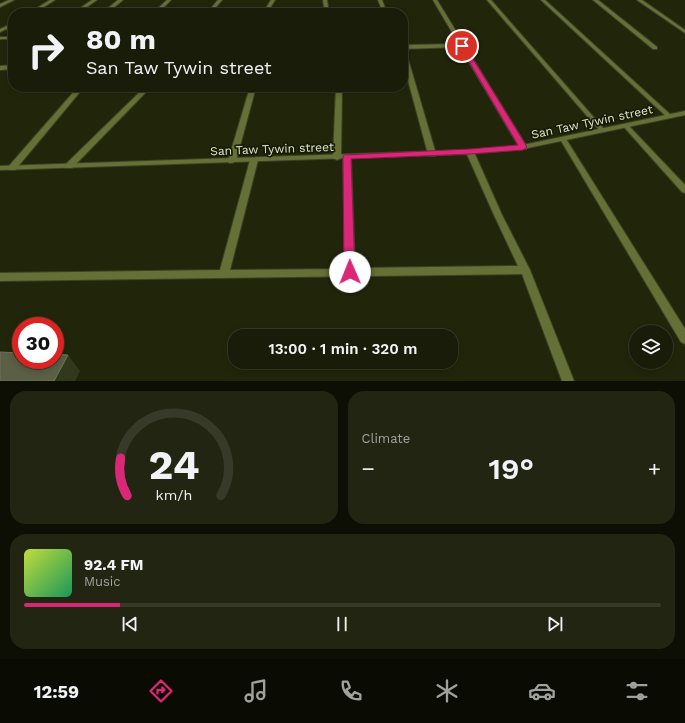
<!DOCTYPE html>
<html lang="en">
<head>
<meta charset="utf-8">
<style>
  body { margin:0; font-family:"Work Sans",sans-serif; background:#222512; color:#f1f3f6; height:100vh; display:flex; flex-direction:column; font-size:15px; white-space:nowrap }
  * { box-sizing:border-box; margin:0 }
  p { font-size:13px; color:#9fa19c }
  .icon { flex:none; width:22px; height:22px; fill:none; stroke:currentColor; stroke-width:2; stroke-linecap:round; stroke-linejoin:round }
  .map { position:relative; height:381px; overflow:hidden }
  .sheet { display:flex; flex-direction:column; gap:10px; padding:10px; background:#0e0f04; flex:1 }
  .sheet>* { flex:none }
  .guide { position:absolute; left:8px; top:8px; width:400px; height:84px; border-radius:16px; box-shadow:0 2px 6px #0003,0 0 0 1px #373a29; background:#191c08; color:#f1f3f6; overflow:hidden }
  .tools { position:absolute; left:629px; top:325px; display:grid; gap:8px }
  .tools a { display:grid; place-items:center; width:44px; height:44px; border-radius:50%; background:#191c08; box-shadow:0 2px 6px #0003,0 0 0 1px #373a29; font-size:20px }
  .speed { position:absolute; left:12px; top:317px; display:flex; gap:8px; font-size:20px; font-weight:700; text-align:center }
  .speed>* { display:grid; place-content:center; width:52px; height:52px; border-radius:50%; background:#191c08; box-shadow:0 2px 6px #0003,0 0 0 1px #373a29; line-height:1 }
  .speed .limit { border:6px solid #d22; background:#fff; color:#111 }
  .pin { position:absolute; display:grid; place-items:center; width:34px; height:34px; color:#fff; margin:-17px; border:2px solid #fff; border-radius:50%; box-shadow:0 1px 4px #0007 }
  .me { position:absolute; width:44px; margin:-22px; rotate:359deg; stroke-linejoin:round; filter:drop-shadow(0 0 3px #0008) }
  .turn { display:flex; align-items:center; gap:14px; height:84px; padding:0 12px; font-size:18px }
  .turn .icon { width:52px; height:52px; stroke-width:2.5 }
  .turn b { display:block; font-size:28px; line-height:34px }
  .big { font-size:30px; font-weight:600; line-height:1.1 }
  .sheet .card { flex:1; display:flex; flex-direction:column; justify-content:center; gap:6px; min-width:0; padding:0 14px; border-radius:16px; background:#222512 }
  .sheet .dial { align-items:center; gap:0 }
  .dial svg { height:104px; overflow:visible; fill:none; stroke:#373a29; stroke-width:7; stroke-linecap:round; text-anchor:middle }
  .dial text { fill:#f1f3f6; stroke:none }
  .song { display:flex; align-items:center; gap:12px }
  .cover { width:48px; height:48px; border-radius:6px; background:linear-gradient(135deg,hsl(70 70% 55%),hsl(150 70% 35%)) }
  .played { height:4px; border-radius:2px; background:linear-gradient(90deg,#db2777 15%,#373a29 15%) }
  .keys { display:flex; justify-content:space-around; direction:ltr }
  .heat { display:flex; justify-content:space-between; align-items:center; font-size:22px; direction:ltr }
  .sheet .tiles { flex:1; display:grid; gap:10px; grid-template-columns:1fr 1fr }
  .card:last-child { grid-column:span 2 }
  .trip { position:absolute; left:228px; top:329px; width:230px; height:40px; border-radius:16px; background:#191c08; box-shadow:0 2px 6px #0003,0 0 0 1px #373a29; font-weight:600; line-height:40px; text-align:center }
  .tab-bar { display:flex; height:64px; justify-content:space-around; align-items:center; background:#0a0b03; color:#9fa19c }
  .tab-bar .icon { width:28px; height:28px }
  .tab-bar .current { color:#db2777 }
  .tab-bar b { font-size:18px; color:#f1f3f6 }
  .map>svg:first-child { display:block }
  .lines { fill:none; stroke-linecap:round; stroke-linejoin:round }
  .minor-casing { stroke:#3c4127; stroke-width:2 }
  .tertiary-casing { stroke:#3c4127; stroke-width:2 }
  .minor { fill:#657036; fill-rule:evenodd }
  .tertiary { fill:#657036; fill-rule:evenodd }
  .shaded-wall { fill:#32381c }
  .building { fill:#5a5f45; stroke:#6f745c }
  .route { fill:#db2777; stroke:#8e194d }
  .labels { text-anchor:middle; stroke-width:3.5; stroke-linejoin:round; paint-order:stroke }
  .street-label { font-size:12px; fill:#e0e4d4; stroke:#181c03 }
</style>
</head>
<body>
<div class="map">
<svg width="685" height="381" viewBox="0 0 685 381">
  <rect width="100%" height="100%" fill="#21260b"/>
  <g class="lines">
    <defs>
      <g id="minor">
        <path d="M 9,0 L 14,0 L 0,7 L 0,4 Z"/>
        <path d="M 50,0 L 55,0 L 34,13 L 29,13 Z"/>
        <path d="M 92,0 L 97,0 L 78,13 L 73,13 Z"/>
        <path d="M 118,0 L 123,0 L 107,13 L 102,13 Z"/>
        <path d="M 167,0 L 171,0 L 158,13 L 153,13 Z"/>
        <path d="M 218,0 L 222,0 L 211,13 L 207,13 Z"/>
        <path d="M 271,0 L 275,0 L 267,13 L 263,13 Z"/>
        <path d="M 323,0 L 327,0 L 329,13 L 325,13 Z"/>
        <path d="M 378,0 L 382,0 L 387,13 L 383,13 Z"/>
        <path d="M 433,0 L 437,0 L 527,147 L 526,149 L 523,149 L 519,147 L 460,47 L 403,49 L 403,45 L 459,44 Z"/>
        <path d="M 487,0 L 491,0 L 604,129 L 604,131 L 600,131 Z"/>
        <path d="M 541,0 L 545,0 L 672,116 L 672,118 L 668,118 Z"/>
        <path d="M 593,0 L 598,0 L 657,47 L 657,49 L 653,49 Z"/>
        <path d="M 637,0 L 642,0 L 685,30 L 685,33 Z"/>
        <path d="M 13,23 L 13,26 L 0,32 L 0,29 Z"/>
        <rect x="0" y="37" width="13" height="2"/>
        <path d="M 403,50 L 406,52 L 436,154 L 435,156 L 429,156 L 428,154 L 403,62 Z"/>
        <path d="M 13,65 L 13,69 L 0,70 L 0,66 Z"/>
        <path d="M 78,87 L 84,87 L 15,170 L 9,170 L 8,168 L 9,166 Z"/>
        <path d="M 145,87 L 151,87 L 72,168 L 66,168 L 65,166 L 66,164 Z"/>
        <path d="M 250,87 L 256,87 L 236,161 L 232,163 L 229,163 L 228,161 Z"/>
        <path d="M 336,87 L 342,87 L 341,158 L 337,160 L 333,158 Z"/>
        <path d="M 626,124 L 628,125 L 685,185 L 685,193 L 682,192 L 624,127 L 623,126 Z"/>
        <path d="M 563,137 L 566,139 L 685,329 L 685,344 L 681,342 L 560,139 Z"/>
        <path d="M 467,150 L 473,150 L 474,152 L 502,215 L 530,270 L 574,381 L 562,381 L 522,274 L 0,281 L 0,273 L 220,270 L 250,160 L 254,158 L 258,160 L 230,270 L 345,269 L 343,157 L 347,155 L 351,157 L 355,268 L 518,266 L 494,215 L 466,152 Z"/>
      </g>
      <path id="tertiary" d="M 685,111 L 685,115 L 523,149 L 470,154 L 0,170 L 0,166 L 470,150 L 523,145 Z"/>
    </defs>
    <use href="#minor" class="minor-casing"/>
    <use href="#tertiary" class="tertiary-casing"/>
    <use href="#minor" class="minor"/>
    <use href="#tertiary" class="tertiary"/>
  </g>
  <path class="shaded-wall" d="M 68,355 L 80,371 L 75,381 L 54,381 Z"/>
  <path class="building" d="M 0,352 L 21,353 L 21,360 L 55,360 L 55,354 L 68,355 L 54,381 L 0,381 Z"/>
  <path class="route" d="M 460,44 L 465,46 L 527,147 L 523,150 L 470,154 L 351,159 L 355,272 L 354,275 L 350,276 L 346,275 L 344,272 L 343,157 L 344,155 L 470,149 L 518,145 L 460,46 Z"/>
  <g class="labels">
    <g class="street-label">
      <text transform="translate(592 122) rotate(-12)" y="4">San Taw Tywin street</text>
      <text transform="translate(272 149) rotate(-2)" y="4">San Taw Tywin street</text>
    </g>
  </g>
</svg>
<div class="tools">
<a><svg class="icon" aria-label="layers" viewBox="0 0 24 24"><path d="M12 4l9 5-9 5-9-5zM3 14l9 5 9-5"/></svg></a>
</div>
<div class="speed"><div class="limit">30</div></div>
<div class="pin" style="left:462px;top:46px;background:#d93025"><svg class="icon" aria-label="arrive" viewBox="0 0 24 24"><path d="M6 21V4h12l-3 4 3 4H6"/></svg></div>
<svg class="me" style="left:350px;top:272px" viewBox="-20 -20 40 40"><circle r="19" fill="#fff"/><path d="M0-13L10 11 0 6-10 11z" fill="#db2777"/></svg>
<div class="trip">13:00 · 1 min · 320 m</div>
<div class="guide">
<div class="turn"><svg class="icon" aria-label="right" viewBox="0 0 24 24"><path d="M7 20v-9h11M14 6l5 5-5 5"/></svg><div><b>80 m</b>San Taw Tywin street</div></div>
</div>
</div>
<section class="sheet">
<div class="tiles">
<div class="card dial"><svg viewBox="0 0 100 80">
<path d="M14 69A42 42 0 1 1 86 69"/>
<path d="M14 69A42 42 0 0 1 9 40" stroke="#db2777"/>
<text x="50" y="56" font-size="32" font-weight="700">24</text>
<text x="50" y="72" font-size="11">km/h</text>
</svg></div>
<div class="card"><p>Climate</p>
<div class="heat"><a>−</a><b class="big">19°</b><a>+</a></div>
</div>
<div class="card">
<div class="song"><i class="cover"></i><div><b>92.4 FM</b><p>Music</p></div></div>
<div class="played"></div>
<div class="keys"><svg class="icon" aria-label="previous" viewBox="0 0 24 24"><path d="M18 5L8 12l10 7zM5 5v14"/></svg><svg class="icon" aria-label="pause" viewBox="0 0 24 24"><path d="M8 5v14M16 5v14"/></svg><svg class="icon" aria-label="next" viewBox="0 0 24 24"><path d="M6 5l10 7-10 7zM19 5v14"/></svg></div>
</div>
</div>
</section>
<nav class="tab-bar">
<b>12:59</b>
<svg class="icon current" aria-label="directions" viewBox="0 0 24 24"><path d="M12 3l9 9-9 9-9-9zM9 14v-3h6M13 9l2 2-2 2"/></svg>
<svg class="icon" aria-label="music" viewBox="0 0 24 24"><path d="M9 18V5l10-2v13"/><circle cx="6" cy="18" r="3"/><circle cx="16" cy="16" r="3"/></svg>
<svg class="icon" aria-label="phone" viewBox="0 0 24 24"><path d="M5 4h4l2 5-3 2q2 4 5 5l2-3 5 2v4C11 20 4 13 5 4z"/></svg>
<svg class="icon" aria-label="climate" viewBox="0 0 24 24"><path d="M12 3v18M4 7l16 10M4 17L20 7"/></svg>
<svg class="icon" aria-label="car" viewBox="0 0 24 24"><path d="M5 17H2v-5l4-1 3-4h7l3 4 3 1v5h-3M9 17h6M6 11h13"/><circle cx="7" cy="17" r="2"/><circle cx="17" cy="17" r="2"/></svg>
<svg class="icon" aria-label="filters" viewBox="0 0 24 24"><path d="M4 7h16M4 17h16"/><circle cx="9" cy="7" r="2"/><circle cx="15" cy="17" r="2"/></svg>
</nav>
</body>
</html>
